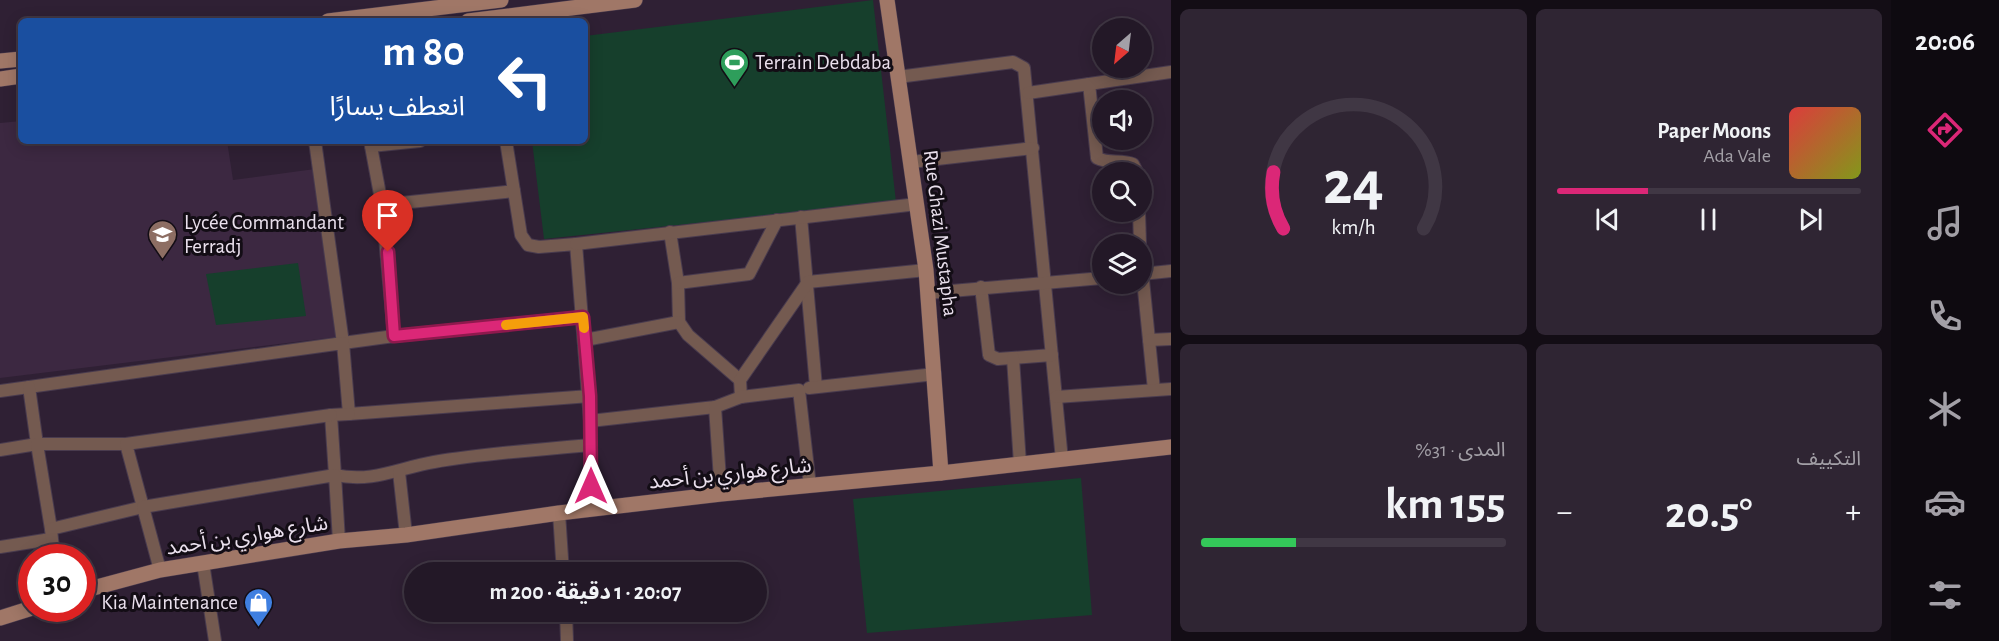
<!DOCTYPE html>
<html lang="ar">
<head>
<meta charset="utf-8">
<style>
  body { margin:0; font-family:"Alegreya Sans","Noto Sans Arabic",sans-serif; background:#2f2533; color:#f1f3f6; direction:rtl; height:100vh; display:flex; flex-direction:column; font-size:22px; white-space:nowrap }
  * { box-sizing:border-box; margin:0 }
  p { font-size:20px; color:#a3a0a7 }
  .icon { flex:none; width:33px; height:33px; fill:none; stroke:currentColor; stroke-width:2; stroke-linecap:round; stroke-linejoin:round }
  .map { position:relative; flex:1; overflow:hidden; direction:ltr }
  .details { display:flex; flex-direction:column; gap:9px; padding:9px; background:#130d15; width:720px }
  .details>* { flex:none }
  .guide { position:absolute; left:18px; top:18px; width:570px; height:126px; border-radius:9px; box-shadow:0 3px 15px #0003,0 0 0 2px #403744; direction:rtl; background:#1a4fa0; color:#fff; overflow:hidden }
  .needle { width:39px; rotate:208deg }
  .tools { position:absolute; left:1092px; top:18px; display:grid; gap:12px }
  .tools a { display:grid; place-items:center; width:60px; height:60px; border-radius:50%; background:#231827; box-shadow:0 3px 15px #0003,0 0 0 2px #403744; font-size:30px }
  .speed { position:absolute; left:18px; top:544px; display:flex; gap:12px; font-size:30px; font-weight:700; text-align:center }
  .speed>* { display:grid; place-content:center; width:78px; height:78px; border-radius:50%; background:#231827; box-shadow:0 3px 15px #0003,0 0 0 2px #403744; line-height:1 }
  .speed .limit { border:9px solid #d22; background:#fff; color:#111 }
  .pin { position:absolute; display:grid; place-items:center; width:51px; height:51px; color:#fff; margin:-62px -26px; border-radius:50% 50% 50% 0; rotate:-45deg; box-shadow:0 0 6px #0007 }
  .pin .icon { rotate:45deg }
  .me { position:absolute; width:66px; margin:-33px; rotate:0deg; stroke-linejoin:round; filter:drop-shadow(0 0 4px #0008) }
  .turn { display:flex; align-items:center; gap:21px; height:126px; padding:0 24px; font-size:27px }
  .turn .icon { width:78px; height:78px; stroke-width:2.5 }
  .turn b { display:block; font-size:42px; line-height:51px }
  .big { font-size:45px; font-weight:700; line-height:1.1 }
  .details .widget { flex:1; display:flex; flex-direction:column; justify-content:center; gap:9px; min-width:0; padding:0 21px; border-radius:9px; background:#2f2533 }
  .details .dial { align-items:center; gap:0 }
  .dial svg { height:156px; overflow:visible; fill:none; stroke:#403744; stroke-width:7; stroke-linecap:round; text-anchor:middle }
  .dial text { fill:#f1f3f6; stroke:none }
  .song { display:flex; align-items:center; gap:18px }
  .cover { width:72px; height:72px; border-radius:9px; background:linear-gradient(135deg,hsl(0 70% 55%),hsl(70 70% 35%)) }
  .played { height:6px; border-radius:3px; background:linear-gradient(90deg,#db2777 30%,#403744 30%) }
  .keys { display:flex; justify-content:space-around; direction:ltr }
  .heat { display:flex; justify-content:space-between; align-items:center; font-size:33px; direction:ltr }
  .charge { height:9px; border-radius:4px; background:linear-gradient(90deg,#34c759 31%,#403744 0) }
  .details .tiles { flex:1; display:grid; gap:9px; grid-template-columns:repeat(2,1fr) }
  .trip { position:absolute; left:404px; top:562px; width:363px; height:60px; border-radius:30px; background:#231827; box-shadow:0 3px 15px #0003,0 0 0 2px #403744; font-weight:700; line-height:60px; text-align:center; direction:rtl }
  main { display:flex; flex:1; min-height:0 }
  .menu { display:flex; flex-direction:column; width:108px; justify-content:space-around; align-items:center; background:#0e0a10; color:#a3a0a7 }
  .menu .icon { width:42px; height:42px }
  .menu .selected { color:#db2777 }
  .menu b { font-size:27px; color:#f1f3f6 }
  .map>svg:first-child { display:block }
  .built { fill:#3c2841 }
  .green { fill:#163f2c }
  .lines { fill:none; stroke-linecap:round; stroke-linejoin:round }
  .street-casing { stroke:#493b4e; stroke-width:14 }
  .secondary-casing { stroke:#493b4e; stroke-width:16 }
  .street { stroke:#745a50; stroke-width:12 }
  .secondary { stroke:#a07767; stroke-width:15 }
  .route-casing { stroke:#8e194d; stroke-width:15 }
  .route { stroke:#db2777; stroke-width:10 }
  .slow { stroke:#f59e0b; stroke-width:10 }
  .labels { text-anchor:middle; stroke-width:6; stroke-linejoin:round; paint-order:stroke }
  .poi-label { font-size:21px; fill:#eae0ed; stroke:#130d15; text-anchor:start }
  .street-label { font-size:21px; fill:#eae0ed; stroke:#130d15 }
</style>
</head>
<body>
<main>
<nav class="menu">
<b>20:06</b>
<svg class="icon selected" aria-label="directions" viewBox="0 0 24 24"><path d="M12 3l9 9-9 9-9-9zM9 14v-3h6M13 9l2 2-2 2"/></svg>
<svg class="icon" aria-label="music" viewBox="0 0 24 24"><path d="M9 18V5l10-2v13"/><circle cx="6" cy="18" r="3"/><circle cx="16" cy="16" r="3"/></svg>
<svg class="icon" aria-label="phone" viewBox="0 0 24 24"><path d="M5 4h4l2 5-3 2q2 4 5 5l2-3 5 2v4C11 20 4 13 5 4z"/></svg>
<svg class="icon" aria-label="climate" viewBox="0 0 24 24"><path d="M12 3v18M4 7l16 10M4 17L20 7"/></svg>
<svg class="icon" aria-label="car" viewBox="0 0 24 24"><path d="M5 17H2v-5l4-1 3-4h7l3 4 3 1v5h-3M9 17h6M6 11h13"/><circle cx="7" cy="17" r="2"/><circle cx="17" cy="17" r="2"/></svg>
<svg class="icon" aria-label="filters" viewBox="0 0 24 24"><path d="M4 7h16M4 17h16"/><circle cx="9" cy="7" r="2"/><circle cx="15" cy="17" r="2"/></svg>
</nav>
<section class="details">
<div class="tiles">
<div class="widget">
<div class="song"><i class="cover"></i><div><b>Paper Moons</b><p>Ada Vale</p></div></div>
<div class="played"></div>
<div class="keys"><svg class="icon" aria-label="previous" viewBox="0 0 24 24"><path d="M18 5L8 12l10 7zM5 5v14"/></svg><svg class="icon" aria-label="pause" viewBox="0 0 24 24"><path d="M8 5v14M16 5v14"/></svg><svg class="icon" aria-label="next" viewBox="0 0 24 24"><path d="M6 5l10 7-10 7zM19 5v14"/></svg></div>
</div>
<div class="widget dial"><svg viewBox="0 0 100 80">
<path d="M14 69A42 42 0 1 1 86 69"/>
<path d="M14 69A42 42 0 0 1 9 40" stroke="#db2777"/>
<text x="50" y="56" font-size="32" font-weight="700">24</text>
<text x="50" y="72" font-size="11">km/h</text>
</svg></div>
<div class="widget"><p>التكييف</p>
<div class="heat"><a>−</a><b class="big">20.5°</b><a>+</a></div>
</div>
<div class="widget"><p>المدى · 31%</p><b class="big">155 km</b><div class="charge"></div></div>
</div>
</section>
<div class="map">
<svg width="1171" height="641" viewBox="0 0 1171 641">
  <rect width="100%" height="100%" fill="#2f2034"/>
  <path class="built" d="M 21,121 L 21,141 L 227,141 L 233,180 L 315,169 L 336,337 L 0,378 L 0,123 Z"/>
  <g class="green">
    <path d="M 873,0 L 896,202 L 544,239 L 532,141 L 585,141 L 585,36 Z"/>
    <path d="M 298,263 L 306,316 L 216,325 L 206,274 Z"/>
    <path d="M 1081,478 L 1092,615 L 867,633 L 853,499 Z"/>
  </g>
  <g class="lines">
    <defs>
      <g id="street">
        <path d="M 898,77 L 1013,62 L 1024,68 L 1062,460"/>
        <path d="M 1089,84 L 1097,158 C 1108,164 1122,159 1133,164 L 1137,172"/>
        <path d="M 1028,93 L 1171,72"/>
        <path d="M 315,141 L 343,343 L 394,336 L 382,205"/>
        <path d="M 370,141 L 382,205 L 514,191"/>
        <path d="M 506,141 L 521,235 L 528,245 L 539,247 L 576,244 L 590,421 L 715,407"/>
        <path d="M 371,146 L 420,141"/>
        <path d="M 911,162 L 1033,148"/>
        <path d="M 1139,212 L 1140,244"/>
        <path d="M 801,217 L 816,387"/>
        <path d="M 670,232 L 678,283 L 679,322 L 688,335 L 740,380"/>
        <path d="M 576,244 L 917,204"/>
        <path d="M 1142,270 L 1154,390"/>
        <path d="M 1142,274 L 1171,271"/>
        <path d="M 678,283 L 749,274 L 777,220"/>
        <path d="M 981,287 L 989,355 L 998,359 L 1052,355"/>
        <path d="M 928,293 L 1102,278"/>
        <path d="M 394,336 L 583,317"/>
        <path d="M 585,340 L 679,322"/>
        <path d="M 1149,340 L 1171,339"/>
        <path d="M 1013,358 L 1020,464"/>
        <path d="M 809,388 L 935,374"/>
        <path d="M 0,391 L 343,343 L 349,414 L 590,396"/>
        <path d="M 741,397 L 740,380 L 808,282 L 926,270"/>
        <path d="M 1056,397 L 1171,389"/>
        <path d="M 349,414 L 331,415 L 335,475 C 373,483 399,468 434,462 C 485,453 539,450 590,445"/>
        <path d="M 0,450 L 37,444 L 29,387"/>
        <path d="M 399,472 L 406,535"/>
        <path d="M 721,494 L 715,407 L 741,397 L 799,390 L 810,486"/>
        <path d="M 590,509 L 590,421"/>
        <path d="M 559,513 L 563,573"/>
        <path d="M 51,529 L 37,444 L 126,444"/>
        <path d="M 0,547 L 51,539"/>
        <path d="M 54,558 L 51,529 L 143,507 L 126,444 L 331,415"/>
        <path d="M 203,563 L 215,641"/>
        <path d="M 160,570 L 143,507 L 335,475 L 339,541"/>
        <path d="M 566,612 L 567,641"/>
      </g>
      <g id="secondary">
        <path d="M 887,0 L 926,270 L 941,473"/>
        <path d="M 328,21 L 501,0"/>
        <path d="M 468,21 L 635,0"/>
        <path d="M 0,61 L 21,59"/>
        <path d="M 0,79 L 21,76"/>
        <path d="M 82,591 L 160,570 L 339,541 L 406,535 L 559,513 L 721,494 L 941,473 L 1171,447"/>
        <path d="M 0,618 L 32,608"/>
      </g>
    </defs>
    <use href="#street" class="street-casing"/>
    <use href="#secondary" class="secondary-casing"/>
    <use href="#street" class="street"/>
    <use href="#secondary" class="secondary"/>
  </g>
  <g class="lines">
    <defs>
      <path id="route" d="M 388,252 L 394,336 L 583,317 L 590,396 L 591,486"/>
    </defs>
    <use href="#route" class="route-casing"/>
    <use href="#route" class="route"/>
    <path class="slow" d="M 506,325 L 583,317 L 584,328"/>
  </g>
  <defs>
    <symbol id="stadium-pin" viewBox="-11 -11 22 30"><path d="M0 17L-7.5 6A9.5 9.5 0 1 1 7.5 6Z" fill="#2e9e5b" stroke="#130d15"/><path d="M0-5a6.5 5 0 1 0 0 10a6.5 5 0 1 0 0-10ZM-3.5-1.8h7v3.6h-7Z" fill="#fff"/></symbol>
    <symbol id="school-pin" viewBox="-11 -11 22 30"><path d="M0 17L-7.5 6A9.5 9.5 0 1 1 7.5 6Z" fill="#8d6e63" stroke="#130d15"/><path d="M0-5L7-2L0 1L-7-2ZM-4 1L0 2.5L4 1V4Q0 6-4 4Z" fill="#fff"/></symbol>
    <symbol id="shop-pin" viewBox="-11 -11 22 30"><path d="M0 17L-7.5 6A9.5 9.5 0 1 1 7.5 6Z" fill="#3f7fe0" stroke="#130d15"/><path d="M-5-2.5h2.3a2.7 3.5 0 0 1 5.4 0H5L5.5 6h-11ZM-1.5-2.5h3a1.5 2.3 0 0 0-3 0Z" fill="#fff"/></symbol>
  </defs>
  <g fill-rule="evenodd">
    <use href="#stadium-pin" x="718" y="46" width="33" height="45"/>
    <use href="#school-pin" x="146" y="218" width="33" height="45"/>
    <use href="#shop-pin" x="242" y="586" width="33" height="45"/>
  </g>
  <g class="labels">
    <g class="poi-label">
      <text x="755" y="69">Terrain Debdaba</text>
      <text x="184" y="229">Lycée Commandant<tspan x="184" dy="24">Ferradj</tspan></text>
      <text x="238" y="609" text-anchor="end">Kia Maintenance</text>
    </g>
    <g class="street-label">
      <text transform="translate(941 233) rotate(83)" y="7">Rue Ghazi Mustapha</text>
      <text transform="translate(730 473) rotate(-6)" y="7">شارع هواري بن أحمد</text>
      <text transform="translate(247 535) rotate(-9)" y="7">شارع هواري بن أحمد</text>
    </g>
  </g>
</svg>
<div class="tools">
<a><svg class="needle" viewBox="-14 -14 28 28"><path d="M0-13l5 13h-10z" fill="#e53935"/><path d="M0 13l5-13h-10z" fill="#a3a0a7"/></svg></a>
<a><svg class="icon" aria-label="sound" viewBox="0 0 24 24"><path d="M4 9h4l5-4v14l-5-4H4zM17 9q2 3 0 6"/></svg></a>
<a><svg class="icon" aria-label="search" viewBox="0 0 24 24"><circle cx="10" cy="10" r="6"/><path d="M15 15l6 6"/></svg></a>
<a><svg class="icon" aria-label="layers" viewBox="0 0 24 24"><path d="M12 4l9 5-9 5-9-5zM3 14l9 5 9-5"/></svg></a>
</div>
<div class="speed"><div class="limit">30</div></div>
<div class="pin" style="left:388px;top:252px;background:#d93025"><svg class="icon" aria-label="arrive" viewBox="0 0 24 24"><path d="M6 21V4h12l-3 4 3 4H6"/></svg></div>
<svg class="me" style="left:591px;top:486px" viewBox="-20 -20 40 40"><path d="M0-17L14 15 0 8-14 15z" fill="#db2777" stroke="#fff" stroke-width="4"/></svg>
<div class="trip">20:07 · 1 دقيقة · 200 m</div>
<div class="guide">
<div class="turn"><svg class="icon" aria-label="left" viewBox="0 0 24 24"><path d="M17 20v-9H6M10 6l-5 5 5 5"/></svg><div><b>80 m</b>انعطف يسارًا</div></div>
</div>
</div>
</main>
</body>
</html>
